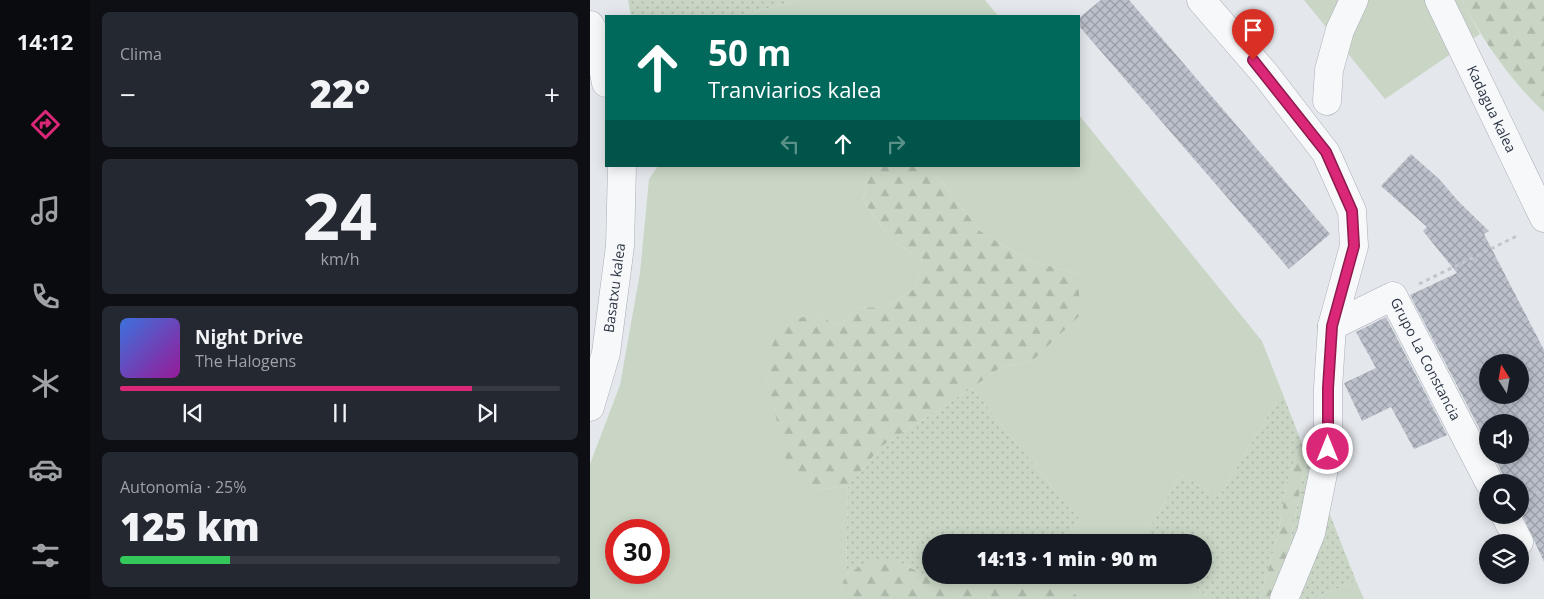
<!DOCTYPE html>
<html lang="es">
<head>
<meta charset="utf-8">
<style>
  body { margin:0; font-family:"Open Sans",sans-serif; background:#242831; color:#f1f3f6; height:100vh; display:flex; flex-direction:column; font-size:19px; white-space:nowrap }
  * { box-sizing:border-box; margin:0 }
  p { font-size:16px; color:#9ea1a6 }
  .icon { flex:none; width:28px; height:28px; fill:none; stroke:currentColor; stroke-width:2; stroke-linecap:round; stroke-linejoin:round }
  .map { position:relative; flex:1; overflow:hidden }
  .sheet { display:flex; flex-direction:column; gap:12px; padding:12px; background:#0d0f14; width:500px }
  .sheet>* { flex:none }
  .hud { position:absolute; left:15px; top:15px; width:475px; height:152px; border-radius:0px; box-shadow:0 2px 12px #0003; background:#00695c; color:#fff; overflow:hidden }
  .needle { width:32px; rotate:349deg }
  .tools { position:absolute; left:889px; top:354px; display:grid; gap:10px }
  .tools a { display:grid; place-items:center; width:50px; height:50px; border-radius:50%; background:#171b24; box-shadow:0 2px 12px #0003; font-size:25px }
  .speed { position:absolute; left:15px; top:519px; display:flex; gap:10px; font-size:25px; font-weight:700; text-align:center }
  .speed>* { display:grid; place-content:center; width:65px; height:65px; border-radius:50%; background:#171b24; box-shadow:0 2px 12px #0003; line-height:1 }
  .speed .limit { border:8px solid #d22; background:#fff; color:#111 }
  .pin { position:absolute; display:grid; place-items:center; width:42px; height:42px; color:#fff; margin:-51px -21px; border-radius:50% 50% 50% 0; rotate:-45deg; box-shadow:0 0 5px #0007 }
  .pin .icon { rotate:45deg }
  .me { position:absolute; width:55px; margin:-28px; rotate:0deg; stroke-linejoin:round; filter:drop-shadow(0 0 4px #0008) }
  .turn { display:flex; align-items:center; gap:18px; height:105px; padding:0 20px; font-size:22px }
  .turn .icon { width:65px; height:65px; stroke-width:2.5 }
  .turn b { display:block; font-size:35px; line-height:42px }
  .lanes { display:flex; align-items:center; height:48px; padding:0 20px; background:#0003; justify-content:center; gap:25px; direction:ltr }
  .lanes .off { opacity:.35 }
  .big { font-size:38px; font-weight:800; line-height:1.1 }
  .sheet .widget { flex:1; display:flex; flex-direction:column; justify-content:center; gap:8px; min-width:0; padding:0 18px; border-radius:8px; background:#242831 }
  .sheet .dial { align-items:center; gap:0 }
  .dial b { font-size:65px; line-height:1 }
  .song { display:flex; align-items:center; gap:15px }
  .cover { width:60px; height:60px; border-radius:8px; background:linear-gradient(135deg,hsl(220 70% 55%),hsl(300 70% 35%)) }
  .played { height:5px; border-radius:2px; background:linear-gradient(90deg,#db2777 80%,#363941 80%) }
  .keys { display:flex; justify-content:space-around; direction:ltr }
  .heat { display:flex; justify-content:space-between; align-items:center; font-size:28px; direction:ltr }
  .charge { height:8px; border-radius:4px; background:linear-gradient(90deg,#34c759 25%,#363941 0) }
  .trip { position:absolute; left:332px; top:534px; width:290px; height:50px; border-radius:25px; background:#171b24; box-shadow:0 2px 12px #0003; font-weight:800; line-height:50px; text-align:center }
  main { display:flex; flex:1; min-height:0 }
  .tab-bar { display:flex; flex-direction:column; width:90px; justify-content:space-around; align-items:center; background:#090b0e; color:#9ea1a6 }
  .tab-bar .icon { width:35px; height:35px }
  .tab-bar .on { color:#db2777 }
  .tab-bar b { font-size:22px; color:#f1f3f6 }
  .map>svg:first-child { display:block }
  .grass { fill:#c9d6c5; fill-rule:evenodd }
  .forest { fill:url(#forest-firs) }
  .park { fill:url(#park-dots) }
  .building { fill:url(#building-cross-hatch); fill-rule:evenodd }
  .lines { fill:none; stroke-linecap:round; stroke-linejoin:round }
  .street-casing { stroke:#a9aeb7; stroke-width:29 }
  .path { stroke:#c2c5cb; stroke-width:3; stroke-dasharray:4 4; stroke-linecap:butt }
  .street { stroke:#f7f8fa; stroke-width:28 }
  .route-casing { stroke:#8e194d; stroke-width:12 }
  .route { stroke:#db2777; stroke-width:9 }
  .labels { text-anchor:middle; stroke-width:4.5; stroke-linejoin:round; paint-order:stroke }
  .street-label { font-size:14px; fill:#2b3445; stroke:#f4f6f9 }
</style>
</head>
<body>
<main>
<nav class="tab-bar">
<b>14:12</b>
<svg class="icon on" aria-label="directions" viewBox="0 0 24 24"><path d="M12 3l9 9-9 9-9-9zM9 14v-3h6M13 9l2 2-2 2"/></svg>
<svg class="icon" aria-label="music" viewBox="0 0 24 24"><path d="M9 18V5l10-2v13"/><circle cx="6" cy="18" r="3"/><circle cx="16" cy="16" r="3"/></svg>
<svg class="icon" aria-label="phone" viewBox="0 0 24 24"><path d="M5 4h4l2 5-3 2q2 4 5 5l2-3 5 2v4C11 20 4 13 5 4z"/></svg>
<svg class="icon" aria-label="climate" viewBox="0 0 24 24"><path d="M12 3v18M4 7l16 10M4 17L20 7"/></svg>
<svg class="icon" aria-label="car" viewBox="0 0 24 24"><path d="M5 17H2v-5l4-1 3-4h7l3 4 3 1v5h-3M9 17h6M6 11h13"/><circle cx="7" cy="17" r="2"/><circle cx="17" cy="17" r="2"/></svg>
<svg class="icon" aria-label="filters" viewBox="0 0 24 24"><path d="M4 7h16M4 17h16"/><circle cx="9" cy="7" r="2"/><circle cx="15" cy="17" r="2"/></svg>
</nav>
<section class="sheet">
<div class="widget"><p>Clima</p>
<div class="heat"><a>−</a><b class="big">22°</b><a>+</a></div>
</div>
<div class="widget dial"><b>24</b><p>km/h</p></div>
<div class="widget">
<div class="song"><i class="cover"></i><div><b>Night Drive</b><p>The Halogens</p></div></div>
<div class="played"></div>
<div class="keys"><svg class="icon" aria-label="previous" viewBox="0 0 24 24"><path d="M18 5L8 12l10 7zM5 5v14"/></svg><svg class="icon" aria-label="pause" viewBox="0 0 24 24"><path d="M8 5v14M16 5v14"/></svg><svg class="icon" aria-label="next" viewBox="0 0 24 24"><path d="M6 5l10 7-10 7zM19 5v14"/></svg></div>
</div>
<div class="widget"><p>Autonomía · 25%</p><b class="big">125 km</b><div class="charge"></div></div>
</section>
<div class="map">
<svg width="954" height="599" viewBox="0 0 954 599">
  <defs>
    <pattern id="forest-firs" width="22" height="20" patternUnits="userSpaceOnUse" patternTransform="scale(1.25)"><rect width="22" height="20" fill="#c9d6c5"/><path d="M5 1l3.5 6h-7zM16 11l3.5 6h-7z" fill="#adb8ab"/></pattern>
    <pattern id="park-dots" width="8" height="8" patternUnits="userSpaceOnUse" patternTransform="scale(1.25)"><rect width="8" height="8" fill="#c9d6c5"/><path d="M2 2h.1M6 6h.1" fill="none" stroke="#adb8ab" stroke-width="1.8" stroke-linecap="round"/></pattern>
    <pattern id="building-cross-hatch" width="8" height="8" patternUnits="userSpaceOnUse" patternTransform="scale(1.25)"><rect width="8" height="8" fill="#bbc0ca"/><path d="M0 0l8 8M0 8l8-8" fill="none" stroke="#989da6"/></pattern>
  </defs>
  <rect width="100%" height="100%" fill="#e4e7ec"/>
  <g class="grass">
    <path d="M 209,0 L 395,0 L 408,16 L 147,16 Z"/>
    <path d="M 714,0 L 872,0 L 890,34 L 795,99 Z"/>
    <path d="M 489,115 L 672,341 L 692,392 L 629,497 L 591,475 L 551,542 L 468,542 L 491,520 L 474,502 L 382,388 L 411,367 L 442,361 L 463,339 L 488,274 L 438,260 L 390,231 L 346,174 L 338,166 L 489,166 Z"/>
    <path d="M 68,166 L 280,166 L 273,201 L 301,239 L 332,261 L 324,289 L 295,308 L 268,307 L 250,325 L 221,314 L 174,366 L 190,432 L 224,490 L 258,486 L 256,575 L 246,599 L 0,599 L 0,464 L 30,385 L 50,273 L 59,179 ZM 26,530 L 69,530 L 69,572 L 26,572 Z"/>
    <path d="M 470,575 L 589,575 L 621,599 L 489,599 Z"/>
    <path d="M 766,581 L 774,599 L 723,599 Z"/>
  </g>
  <g class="forest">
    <path d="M 872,0 L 954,0 L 954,112 C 920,80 893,41 872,0 Z"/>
    <path d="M 280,166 L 338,166 L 346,174 L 390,231 L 438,260 L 488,274 L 490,315 L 442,361 L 411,367 L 382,388 L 292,446 L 258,486 L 224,490 L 200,477 L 174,366 L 190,326 L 221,314 L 250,325 L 268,307 L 295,308 L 324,289 L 332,261 L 301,239 L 273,201 Z"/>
    <path d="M 711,441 L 717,456 L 692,584 L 716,599 L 670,599 L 688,534 L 697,482 Z"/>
    <path d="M 278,561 L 307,561 L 337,576 L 378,579 L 398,575 L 470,575 L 489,599 L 246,599 L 256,575 Z"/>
  </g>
  <g class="park">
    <path d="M 38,0 L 209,0 L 147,16 L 41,16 Z"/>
    <path d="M 382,388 L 474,502 L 491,520 L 468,542 L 341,542 L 341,575 L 398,575 L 378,579 L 337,576 L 307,561 L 278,561 L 256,575 L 258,486 L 292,446 Z"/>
    <path d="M 692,392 L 711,441 L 697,482 L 688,534 L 670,599 L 621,599 L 589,575 L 614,575 L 614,542 L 551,542 L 591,475 L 629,497 Z"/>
    <path d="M 717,456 L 766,581 L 723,599 L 716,599 L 692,585 Z"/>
  </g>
  <g class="building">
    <path d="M 511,0 L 539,0 L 740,234 L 699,269 L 489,26 L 489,18 Z"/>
    <path d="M 821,154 L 849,179 L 869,202 L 899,231 L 894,234 L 954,350 L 954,562 L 930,510 L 930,482 L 915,482 L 913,475 L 903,455 L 930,455 L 930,422 L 898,422 L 898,445 L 820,295 L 867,273 L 833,231 L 837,227 L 791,186 ZM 898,362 L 930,362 L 930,395 L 898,395 Z"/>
    <path d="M 796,317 L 857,435 L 824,449 L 801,407 L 772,421 L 754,383 L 786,368 L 766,332 Z"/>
  </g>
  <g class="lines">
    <defs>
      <g id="street">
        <path d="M 611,0 L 676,75 L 736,153 L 762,211 L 764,246 L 742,326 L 738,388 L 738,449 L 721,533 L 694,599"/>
        <path id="s1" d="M 849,0 L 954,218"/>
        <path d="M 0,25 L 7,38 L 16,83"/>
        <path d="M 737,101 L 739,70 L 750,30 L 764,0"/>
        <path id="s2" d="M 742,326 L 803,296 L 899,482"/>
        <path id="s3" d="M 0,407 L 16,353 L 30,246 L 32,166"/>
        <path d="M 915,515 L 929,542"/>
      </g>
    </defs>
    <use href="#street" class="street-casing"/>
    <g class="path">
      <path d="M 829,284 L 929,235"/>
      <path d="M 939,497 L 954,490"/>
    </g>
    <use href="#street" class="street"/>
  </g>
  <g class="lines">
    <defs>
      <path id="route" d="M 663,60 L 736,152 L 762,211 L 764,246 L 742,326 L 738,388 L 738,449"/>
    </defs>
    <use href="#route" class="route-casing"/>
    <use href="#route" class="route"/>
  </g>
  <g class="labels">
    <g class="street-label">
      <text dy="5" stroke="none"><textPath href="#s1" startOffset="121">Kadagua kalea</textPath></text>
      <text dy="5" stroke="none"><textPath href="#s3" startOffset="122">Basatxu kalea</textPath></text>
      <text dy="5" stroke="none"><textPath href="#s2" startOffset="139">Grupo La Constancia</textPath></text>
    </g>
  </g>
</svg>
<div class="tools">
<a><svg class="needle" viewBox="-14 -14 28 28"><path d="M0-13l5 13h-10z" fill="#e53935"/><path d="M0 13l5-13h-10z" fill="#9ea1a6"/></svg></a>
<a><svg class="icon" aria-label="sound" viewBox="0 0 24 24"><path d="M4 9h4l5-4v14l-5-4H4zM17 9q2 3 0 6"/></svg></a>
<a><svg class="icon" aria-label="search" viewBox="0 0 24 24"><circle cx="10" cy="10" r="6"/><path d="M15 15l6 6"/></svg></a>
<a><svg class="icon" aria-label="layers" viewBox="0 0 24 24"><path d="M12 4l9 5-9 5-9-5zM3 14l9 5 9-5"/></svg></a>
</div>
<div class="speed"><div class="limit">30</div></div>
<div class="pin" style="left:663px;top:60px;background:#d93025"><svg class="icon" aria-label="arrive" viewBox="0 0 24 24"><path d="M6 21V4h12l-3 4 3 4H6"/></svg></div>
<svg class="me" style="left:738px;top:449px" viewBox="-20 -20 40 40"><circle r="17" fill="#db2777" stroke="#fff" stroke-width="3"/><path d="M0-11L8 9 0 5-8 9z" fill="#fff"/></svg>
<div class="trip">14:13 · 1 min · 90 m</div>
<div class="hud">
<div class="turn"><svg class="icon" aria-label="ahead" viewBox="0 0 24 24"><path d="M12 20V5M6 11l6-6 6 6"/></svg><div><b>50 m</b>Tranviarios kalea</div></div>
<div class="lanes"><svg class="icon off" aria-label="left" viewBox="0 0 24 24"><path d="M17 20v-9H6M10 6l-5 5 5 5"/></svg><svg class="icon" aria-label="ahead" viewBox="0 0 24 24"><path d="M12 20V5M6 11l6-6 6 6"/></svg><svg class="icon off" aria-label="right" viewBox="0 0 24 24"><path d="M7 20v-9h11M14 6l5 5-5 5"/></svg></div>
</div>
</div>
</main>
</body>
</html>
